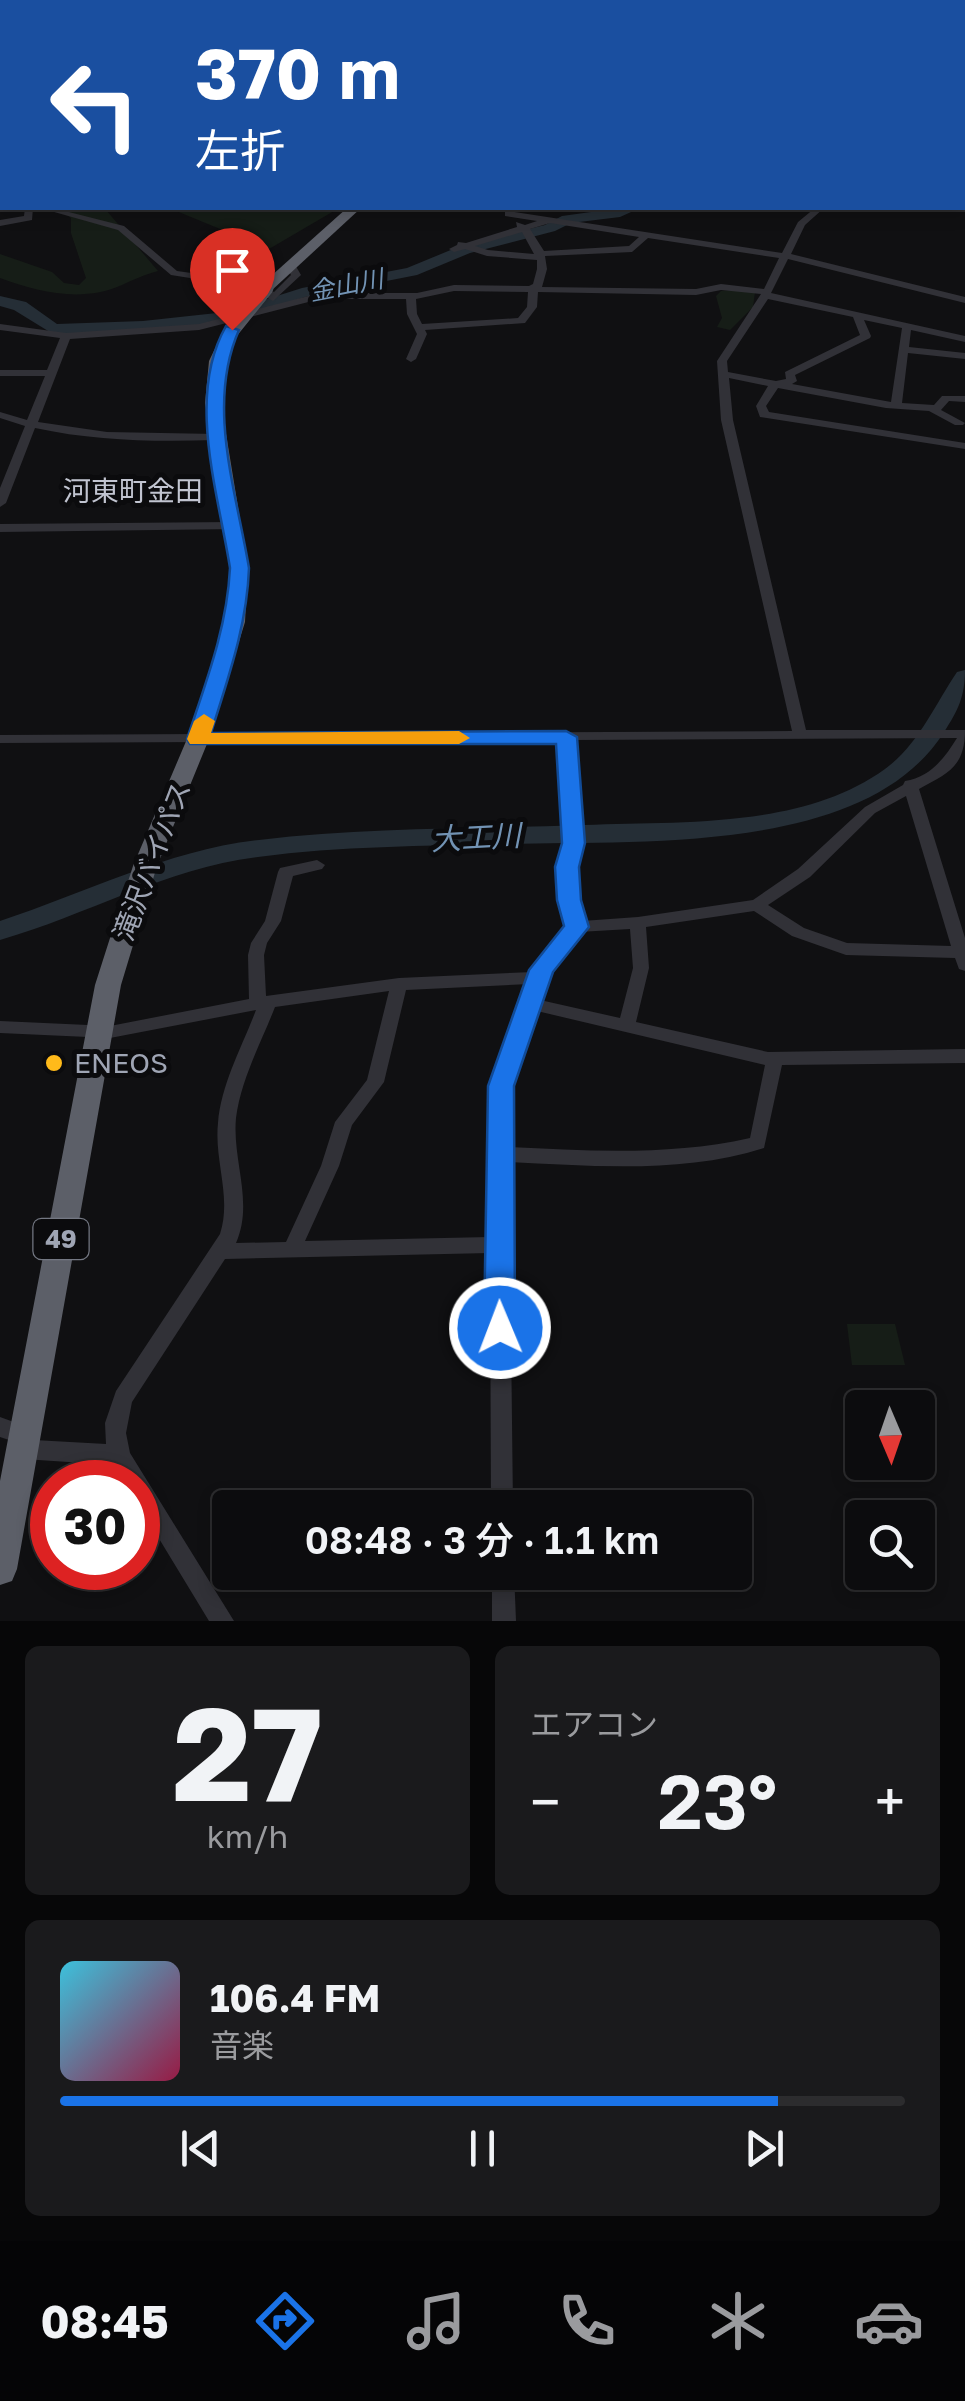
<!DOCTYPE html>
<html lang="ja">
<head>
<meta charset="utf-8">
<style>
  body { margin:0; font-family:"Golos Text","Noto Sans JP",sans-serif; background:#1a1a1c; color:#f1f3f6; height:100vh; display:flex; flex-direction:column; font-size:38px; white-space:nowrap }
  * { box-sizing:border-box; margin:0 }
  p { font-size:32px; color:#9a9b9e }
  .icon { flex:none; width:55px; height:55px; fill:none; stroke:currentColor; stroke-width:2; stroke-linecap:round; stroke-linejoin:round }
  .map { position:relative; height:1621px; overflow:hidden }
  .details { display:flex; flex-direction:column; gap:25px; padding:25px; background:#070708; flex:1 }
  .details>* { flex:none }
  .banner { position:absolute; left:0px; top:0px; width:965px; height:210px; box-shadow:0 5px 15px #0003,0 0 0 2px #2c2c2e; background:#1a4fa0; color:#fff; overflow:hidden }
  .needle { width:65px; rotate:178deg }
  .fabs { position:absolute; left:845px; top:1390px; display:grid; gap:20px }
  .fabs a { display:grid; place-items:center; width:90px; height:90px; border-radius:10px; background:#0c0c0e; box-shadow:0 5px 15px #0003,0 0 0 2px #2c2c2e; font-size:50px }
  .speed { position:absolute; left:30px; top:1460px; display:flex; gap:20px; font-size:50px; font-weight:700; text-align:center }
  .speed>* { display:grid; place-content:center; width:130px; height:130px; border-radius:50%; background:#0c0c0e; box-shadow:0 5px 15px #0003,0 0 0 2px #2c2c2e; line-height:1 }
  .speed .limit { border:15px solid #d22; background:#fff; color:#111 }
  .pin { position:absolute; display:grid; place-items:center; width:85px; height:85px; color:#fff; margin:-102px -42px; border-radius:50% 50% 50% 0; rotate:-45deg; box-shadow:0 0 10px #0007 }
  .pin .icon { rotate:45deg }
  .me { position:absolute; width:110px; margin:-55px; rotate:359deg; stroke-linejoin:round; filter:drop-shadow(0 0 8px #0008) }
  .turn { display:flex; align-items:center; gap:35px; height:210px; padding:0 30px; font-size:45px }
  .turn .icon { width:130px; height:130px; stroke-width:2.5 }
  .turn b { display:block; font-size:70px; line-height:85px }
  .big { font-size:75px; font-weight:600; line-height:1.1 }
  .details .tile { flex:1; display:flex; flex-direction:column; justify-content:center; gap:15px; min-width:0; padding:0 35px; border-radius:15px; background:#1a1a1c }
  .details .dial { align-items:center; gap:0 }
  .dial b { font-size:130px; line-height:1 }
  .song { display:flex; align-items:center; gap:30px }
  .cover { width:120px; height:120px; border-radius:15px; background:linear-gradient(135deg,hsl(190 70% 55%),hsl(340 70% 35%)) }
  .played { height:10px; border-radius:5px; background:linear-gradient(90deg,#1a73e8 85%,#2c2c2e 85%) }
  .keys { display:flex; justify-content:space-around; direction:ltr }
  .heat { display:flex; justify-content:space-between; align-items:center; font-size:55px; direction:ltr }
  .details .tiles { flex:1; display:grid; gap:25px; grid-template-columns:1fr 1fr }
  .tile:last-child { grid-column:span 2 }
  .trip { position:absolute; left:212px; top:1490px; width:540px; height:100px; border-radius:10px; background:#0c0c0e; box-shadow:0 5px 15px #0003,0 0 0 2px #2c2c2e; font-weight:600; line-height:100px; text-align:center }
  .tab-bar { display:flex; height:160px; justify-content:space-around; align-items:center; background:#050506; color:#9a9b9e }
  .tab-bar .icon { width:70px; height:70px }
  .tab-bar .active { color:#1a73e8 }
  .tab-bar b { font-size:45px; color:#f1f3f6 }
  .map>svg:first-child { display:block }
  .green { fill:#161d17 }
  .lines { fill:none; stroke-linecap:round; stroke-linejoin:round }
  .river { fill:#252e36; fill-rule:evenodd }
  .minor { fill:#313137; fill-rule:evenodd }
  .highway { fill:#5c5f68; fill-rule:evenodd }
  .highway-bridge { stroke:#5c5f68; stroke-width:15 }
  .route { fill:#1a73e8; stroke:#114b97; stroke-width:2.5 }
  .slow { fill:#f59e0b }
  .poi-dot { fill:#ffba1a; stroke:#0b0b0d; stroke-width:4 }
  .labels { text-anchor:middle; stroke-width:10; stroke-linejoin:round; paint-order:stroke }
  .far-water-label { font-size:25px; font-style:italic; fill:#7293b4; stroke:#0b0b0d }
  .shield { fill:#0b0b0d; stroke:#737782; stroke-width:2.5 }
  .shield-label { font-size:25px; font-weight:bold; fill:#9fa5b4 }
  .far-quarter-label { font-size:28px; fill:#c1c4d0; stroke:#0b0b0d }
  .street-label { font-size:28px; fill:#9fa5b4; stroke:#0b0b0d }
  .poi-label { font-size:28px; fill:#9fa5b4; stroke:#0b0b0d; text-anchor:start }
  .water-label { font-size:30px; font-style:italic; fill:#7293b4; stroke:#0b0b0d }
</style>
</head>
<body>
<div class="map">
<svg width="965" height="1621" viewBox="0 0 965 1621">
  <rect width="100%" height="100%" fill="#101012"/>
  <g class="green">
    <path d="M 58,208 L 114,208 L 106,210 L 158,271 C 144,275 135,279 122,285 C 82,303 38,292 0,278 L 0,254 L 52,272 L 64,283 L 79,285 L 86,278 L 71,233 L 71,218 Z"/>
    <path d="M 169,208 L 339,208 L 269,249 Z"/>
    <path d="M 735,290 L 755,292 L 753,307 L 730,330 L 717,327 L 722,318 L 716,296 L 721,291 Z"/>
    <path d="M 847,1324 L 895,1324 L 905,1365 L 852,1365 Z"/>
  </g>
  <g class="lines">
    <g class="river">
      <path d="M 620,208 L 640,208 L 620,217 L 571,223 L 555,231 L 470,253 L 417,275 L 305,297 L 228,322 L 143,331 L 53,334 L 14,310 L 0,306 L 0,296 L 26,302 L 57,324 L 143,321 L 226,312 L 302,288 L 407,268 L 458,247 L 545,225 L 562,216 Z"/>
      <path d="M 965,670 C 965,696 958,711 944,732 C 866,856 637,840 507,844 C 424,846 340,846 258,857 C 167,868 87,915 0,940 L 0,921 C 86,893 168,850 259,840 C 367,827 476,829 584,825 C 682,821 802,829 885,769 C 919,744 934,706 957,672 Z"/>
    </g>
    <g class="minor">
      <path d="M 683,0 L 689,0 L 690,2 L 684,2 Z"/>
      <path d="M 962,38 L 965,39 L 965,43 L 962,43 Z"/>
      <path d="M 962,81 L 965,81 L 965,86 L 962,87 Z"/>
      <rect x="0" y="112" width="2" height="6"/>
      <path d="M 962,147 L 965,147 L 965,153 L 962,152 Z"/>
      <path d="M 25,208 L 33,208 L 32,220 L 0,226 L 0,220 L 24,216 Z"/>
      <path d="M 40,208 L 53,208 L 124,226 L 177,271 L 249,281 L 274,292 L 291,275 L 286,265 L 288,263 L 294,263 L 301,275 L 273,301 L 247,287 L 171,275 L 118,230 Z"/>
      <path d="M 815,208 L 824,208 L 805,225 L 791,254 L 965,297 L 965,303 L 788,259 L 771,293 L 965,336 L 965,342 L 911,330 L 909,347 L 965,353 L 965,359 L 908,353 L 902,403 L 934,405 L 942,396 L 965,396 L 965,402 L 949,401 L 941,410 L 965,423 L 963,425 L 955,425 L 929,411 L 886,408 L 778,388 L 766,406 L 769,412 L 965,443 L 965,449 L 760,417 L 756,406 L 768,386 L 729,378 L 733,420 L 806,730 L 965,730 C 965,767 948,773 919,789 L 965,938 L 965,971 L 959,969 L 955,958 L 846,955 L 792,936 L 754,911 L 646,927 L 649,968 L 636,1022 L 768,1052 L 965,1049 L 965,1063 L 782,1065 L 764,1148 C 682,1174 594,1166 509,1162 L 513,1508 L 491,1508 L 490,1253 L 225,1259 L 132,1402 L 126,1433 L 130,1453 L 234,1621 L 209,1621 L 138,1504 L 138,1482 L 124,1482 L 114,1465 L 23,1459 L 15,1456 L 12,1449 L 15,1442 L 0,1437 L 0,1417 L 33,1429 L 36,1436 L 34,1440 L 106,1444 L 105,1423 L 116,1391 L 220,1234 C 232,1197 214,1161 218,1123 C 221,1084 242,1047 256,1010 L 110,1038 L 0,1033 L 0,1021 L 110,1026 L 249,999 L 248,955 L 251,943 L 265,921 L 278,872 L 280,868 L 317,860 L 325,865 L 322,869 L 293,876 L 281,921 L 267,943 L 264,955 L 266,996 L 399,978 L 533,972 L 562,928 L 567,925 L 561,901 L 559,867 L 565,843 L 560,740 L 0,743 L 0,735 L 792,731 L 721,420 L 717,361 L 761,294 L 721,290 L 696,295 L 538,292 L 537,307 L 525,323 L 425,330 L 427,334 L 416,359 L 411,362 L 406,359 L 417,334 L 407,314 L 406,299 L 320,299 L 199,330 L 70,339 L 38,422 L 107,432 L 216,434 L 222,437 L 216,440 C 155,442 95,441 35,428 L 6,503 L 0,507 L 0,488 L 25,426 L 0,418 L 0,412 L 27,420 L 45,376 L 0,376 L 0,370 L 47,370 L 60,338 L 0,330 L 0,324 L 66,333 L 199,324 L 320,293 L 417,293 L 454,285 L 529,286 L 533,284 L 537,269 L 537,260 L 487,256 L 465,249 L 454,252 L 449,249 L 457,245 L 458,242 L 466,243 L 517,227 L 516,222 L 525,225 L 537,221 L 505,216 L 505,212 L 508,211 L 782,253 L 798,222 ZM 550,223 L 639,237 L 629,246 L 544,251 L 530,229 ZM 522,232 L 534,254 L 488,250 L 475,246 ZM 648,238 L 779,258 L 764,289 L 721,284 L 696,289 L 542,287 L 547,269 L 545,256 L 632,252 ZM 454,291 L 528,292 L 527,307 L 518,318 L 422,324 L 417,314 L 416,299 ZM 768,299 L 853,317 L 860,335 L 785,372 L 786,379 L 776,381 L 728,372 L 727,361 ZM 864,320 L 902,328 L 891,402 L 792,384 L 797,381 L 795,375 L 870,338 L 871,336 ZM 957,738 C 944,759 930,777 905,781 L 903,785 L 865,807 L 798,869 L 753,900 L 638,917 L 582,921 L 577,901 L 575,867 L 581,843 L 574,740 ZM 906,796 L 951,946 L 847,943 L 804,928 L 768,905 L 810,877 L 875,813 ZM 630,929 L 633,968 L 620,1018 L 540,1000 L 550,971 L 574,936 L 579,932 ZM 529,984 L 490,1097 L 490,1237 L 305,1241 L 339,1166 L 352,1125 L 384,1082 L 406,990 ZM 389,991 L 367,1080 L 335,1122 L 321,1166 L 286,1242 L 236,1243 C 254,1202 232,1161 236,1118 C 241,1079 261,1043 275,1007 ZM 537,1011 L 765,1065 L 750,1138 C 670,1156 590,1151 509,1147 L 508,1097 Z"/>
      <path d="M 233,522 L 239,526 L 237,529 L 0,532 L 0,524 Z"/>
      <path d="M 492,1572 L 514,1572 L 516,1621 L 492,1621 Z"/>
    </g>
    <g class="highway">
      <path d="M 304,0 L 314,0 L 315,2 L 305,2 Z"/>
      <path d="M 347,208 L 361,208 L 271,291 L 261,291 L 261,285 Z"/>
      <path d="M 232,325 L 240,330 L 225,361 L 221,403 L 248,568 L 245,622 L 209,739 L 157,866 L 121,985 L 17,1569 L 12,1581 L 0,1585 L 0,1481 L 95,985 L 133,866 L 187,739 L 225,622 L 230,568 L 205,403 L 209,361 L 224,330 Z"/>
    </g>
    <path class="highway-bridge" d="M 232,330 L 266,288"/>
  </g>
  <path class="route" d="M 226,326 L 239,330 C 206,405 236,490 249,568 C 247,626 228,678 211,733 L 566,731 L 577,737 L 585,843 L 579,867 L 581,900 L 589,927 L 553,972 L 514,1086 L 515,1328 L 510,1337 L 500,1341 L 489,1337 L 484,1328 L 488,1086 L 529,970 L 564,926 L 557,900 L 555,867 L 562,843 L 556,744 L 190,744 L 187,739 C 206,682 227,628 230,568 C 218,492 186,396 226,326 Z"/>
  <path class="slow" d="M 204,714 L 215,721 L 211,733 L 459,731 L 470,738 L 459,744 L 190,744 L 187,739 L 194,721 Z"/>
  <circle class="poi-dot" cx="54" cy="1063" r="10"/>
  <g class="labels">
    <g class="far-water-label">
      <text transform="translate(346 285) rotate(-11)" y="9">金山川</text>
    </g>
    <rect class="shield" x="33.5" y="1219" width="55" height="40" rx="8"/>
    <g class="shield-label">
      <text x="61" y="1248">49</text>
    </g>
    <g class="far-quarter-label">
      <text x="133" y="501">河東町金田</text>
    </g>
    <g class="street-label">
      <text transform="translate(152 861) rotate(-69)" y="10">滝沢バイパス</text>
    </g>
    <g class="poi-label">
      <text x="74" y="1073">ENEOS</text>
    </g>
    <g class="water-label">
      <text transform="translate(476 838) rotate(-3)" y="10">大工川</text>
    </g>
  </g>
</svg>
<div class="fabs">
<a><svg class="needle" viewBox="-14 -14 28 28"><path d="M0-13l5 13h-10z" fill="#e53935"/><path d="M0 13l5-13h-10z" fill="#9a9b9e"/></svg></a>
<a><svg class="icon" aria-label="search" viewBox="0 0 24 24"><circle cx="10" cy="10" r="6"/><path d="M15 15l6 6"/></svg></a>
</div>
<div class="speed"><div class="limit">30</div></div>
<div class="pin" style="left:232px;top:330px;background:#d93025"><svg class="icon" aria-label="arrive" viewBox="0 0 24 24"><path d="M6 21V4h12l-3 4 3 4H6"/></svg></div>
<svg class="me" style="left:500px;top:1328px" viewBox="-20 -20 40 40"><circle r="17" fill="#1a73e8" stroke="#fff" stroke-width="3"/><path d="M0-11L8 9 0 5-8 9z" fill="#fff"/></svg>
<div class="trip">08:48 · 3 分 · 1.1 km</div>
<div class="banner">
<div class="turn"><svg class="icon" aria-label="left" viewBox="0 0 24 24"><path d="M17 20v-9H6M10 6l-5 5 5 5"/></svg><div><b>370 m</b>左折</div></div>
</div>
</div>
<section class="details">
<div class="tiles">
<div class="tile dial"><b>27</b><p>km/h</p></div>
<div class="tile"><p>エアコン</p>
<div class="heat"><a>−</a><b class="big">23°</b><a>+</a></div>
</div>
<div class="tile">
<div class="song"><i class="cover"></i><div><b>106.4 FM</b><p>音楽</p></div></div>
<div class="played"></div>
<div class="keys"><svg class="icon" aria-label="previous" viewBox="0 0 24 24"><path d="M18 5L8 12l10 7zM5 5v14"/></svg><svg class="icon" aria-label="pause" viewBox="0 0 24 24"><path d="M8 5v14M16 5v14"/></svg><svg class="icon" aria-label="next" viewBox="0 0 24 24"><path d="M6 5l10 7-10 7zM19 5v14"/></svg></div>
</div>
</div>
</section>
<nav class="tab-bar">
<b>08:45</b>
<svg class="icon active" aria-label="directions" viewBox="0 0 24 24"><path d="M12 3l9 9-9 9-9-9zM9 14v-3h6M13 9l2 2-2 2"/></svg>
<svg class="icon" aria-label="music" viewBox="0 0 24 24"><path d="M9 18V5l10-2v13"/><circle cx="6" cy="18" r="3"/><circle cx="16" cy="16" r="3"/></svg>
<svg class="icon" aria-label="phone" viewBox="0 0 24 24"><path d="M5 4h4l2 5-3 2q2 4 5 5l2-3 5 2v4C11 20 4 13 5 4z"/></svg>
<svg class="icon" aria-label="climate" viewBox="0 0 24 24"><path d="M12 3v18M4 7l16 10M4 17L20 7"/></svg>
<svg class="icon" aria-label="car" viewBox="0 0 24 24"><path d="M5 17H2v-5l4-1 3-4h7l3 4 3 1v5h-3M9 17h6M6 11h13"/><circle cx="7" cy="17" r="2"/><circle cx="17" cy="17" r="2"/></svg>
</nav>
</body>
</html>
